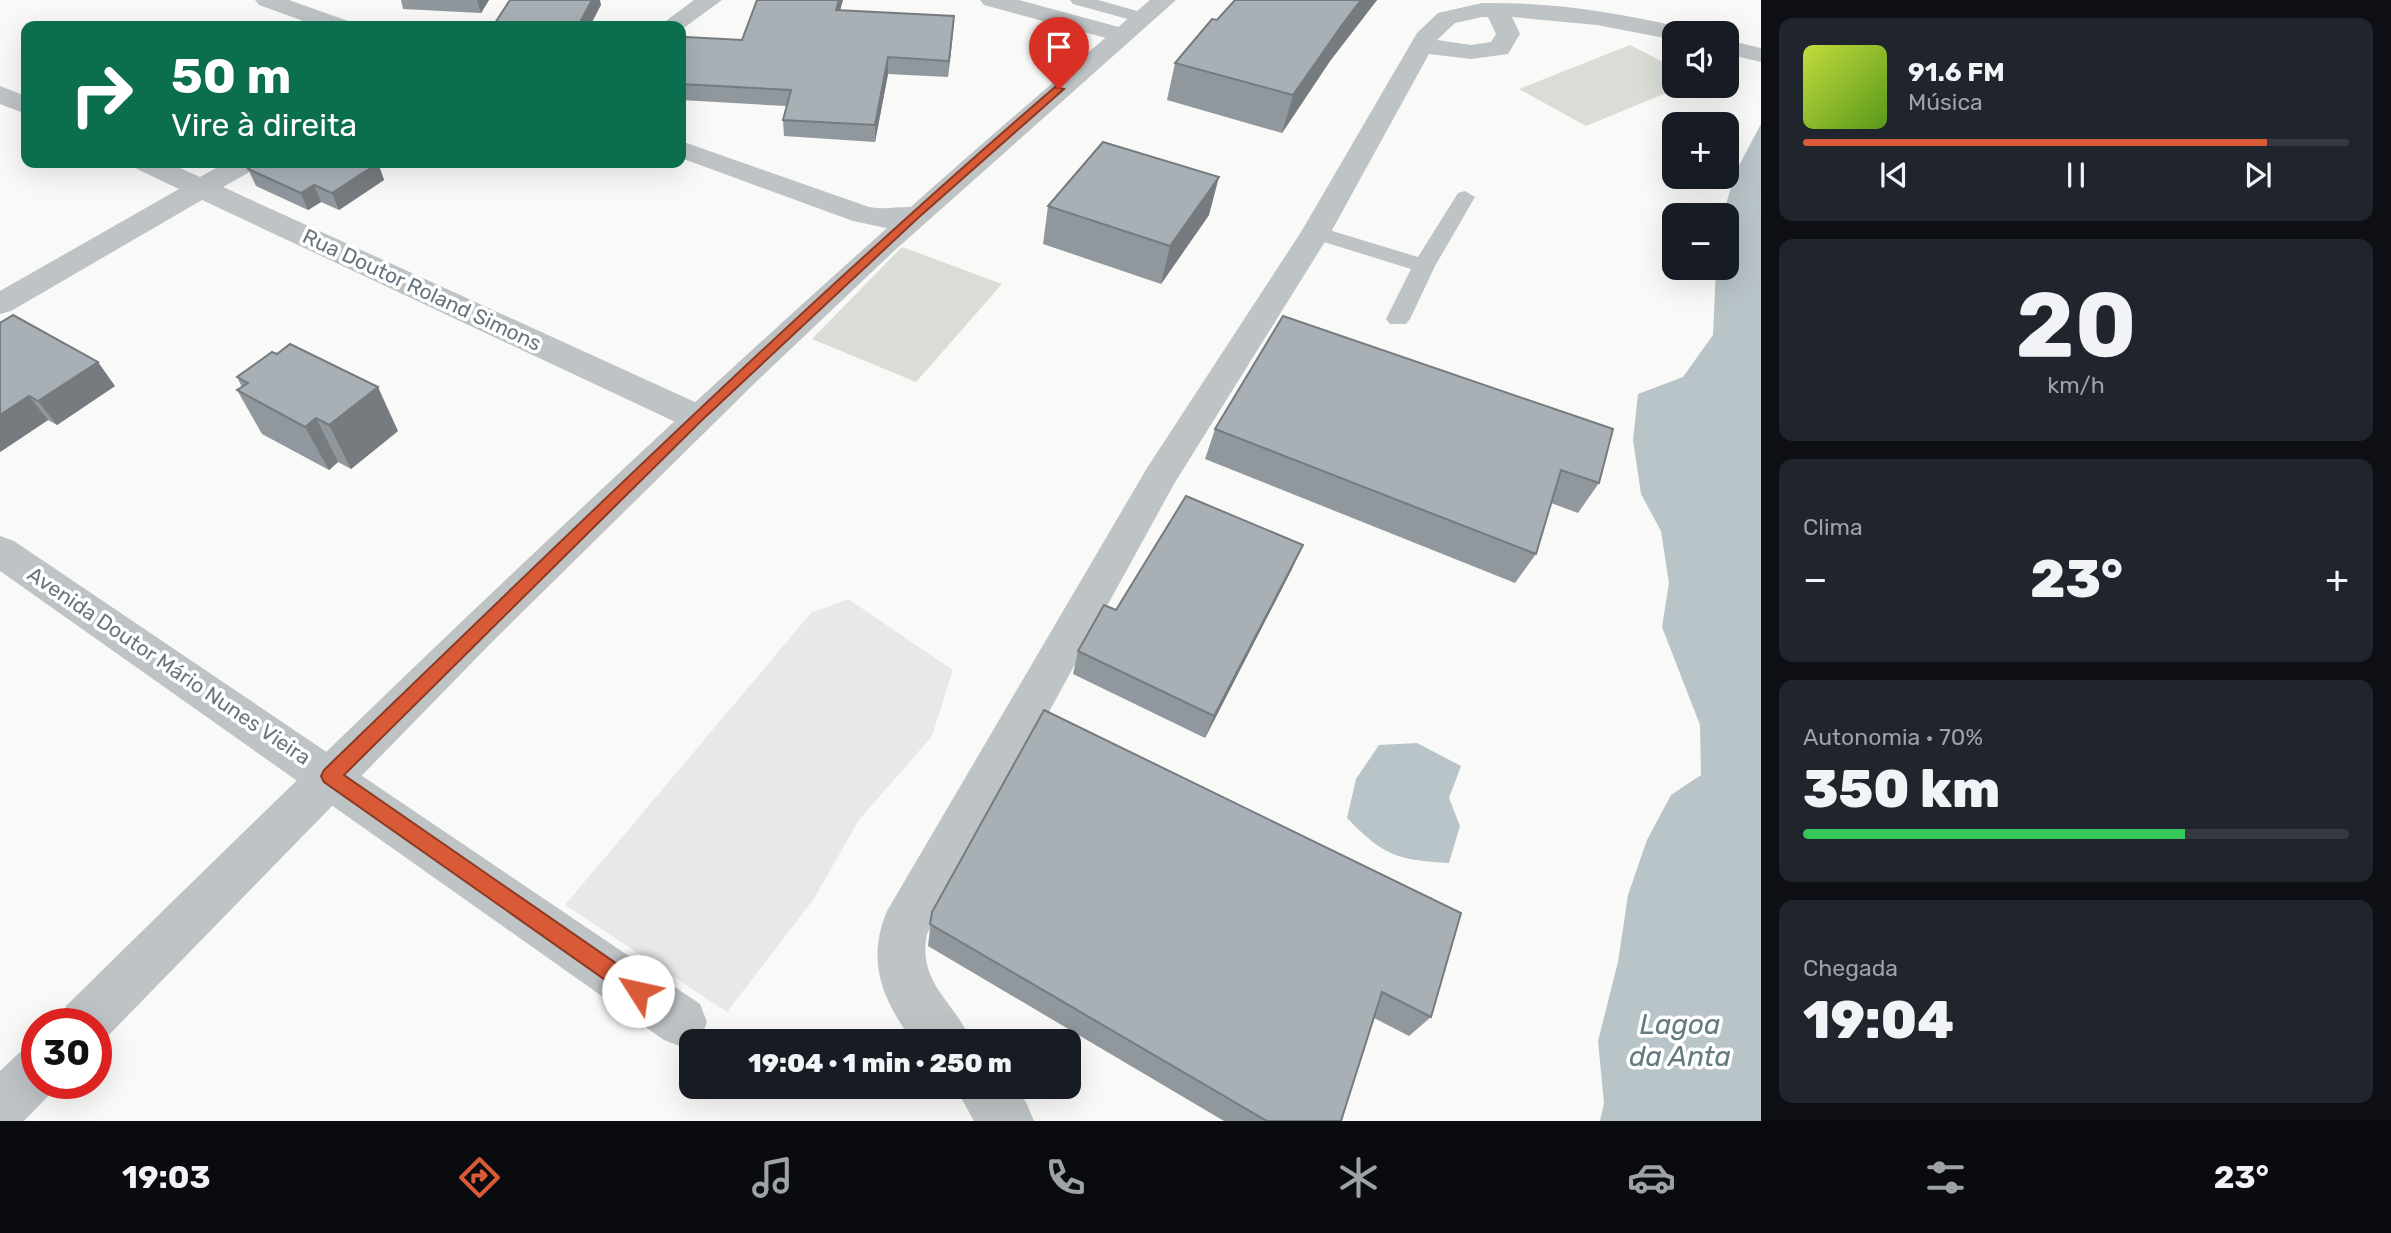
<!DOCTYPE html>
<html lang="pt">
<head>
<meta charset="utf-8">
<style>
  body { margin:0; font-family:Rubik,sans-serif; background:#20242c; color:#f1f3f6; height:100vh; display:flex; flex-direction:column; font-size:26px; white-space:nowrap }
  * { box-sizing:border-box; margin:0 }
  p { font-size:23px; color:#9ea1a6 }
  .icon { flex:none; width:38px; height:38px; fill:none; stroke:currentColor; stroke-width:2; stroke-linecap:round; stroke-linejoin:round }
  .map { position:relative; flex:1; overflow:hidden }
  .sheet { display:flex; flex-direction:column; gap:18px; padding:18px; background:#0d0f14; width:630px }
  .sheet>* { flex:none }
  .banner { position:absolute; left:21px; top:21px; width:665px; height:147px; border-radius:14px; box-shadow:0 7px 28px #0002; background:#0b6e4f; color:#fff; overflow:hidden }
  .controls { position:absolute; left:1662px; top:21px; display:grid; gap:14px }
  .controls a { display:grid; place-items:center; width:77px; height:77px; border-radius:14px; background:#171b24; box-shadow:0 7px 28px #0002; font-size:35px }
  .speed { position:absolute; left:21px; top:1008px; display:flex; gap:14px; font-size:35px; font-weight:700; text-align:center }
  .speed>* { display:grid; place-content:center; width:91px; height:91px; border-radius:50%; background:#171b24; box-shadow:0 7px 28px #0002; line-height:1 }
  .speed .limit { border:10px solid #d22; background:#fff; color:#111 }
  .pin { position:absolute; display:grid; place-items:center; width:60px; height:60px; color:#fff; margin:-72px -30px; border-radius:50% 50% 50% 0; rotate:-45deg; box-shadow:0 0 7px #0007 }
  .pin .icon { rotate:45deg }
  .me { position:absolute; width:77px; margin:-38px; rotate:305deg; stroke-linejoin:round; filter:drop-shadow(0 0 5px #0008) }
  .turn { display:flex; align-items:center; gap:24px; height:147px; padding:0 35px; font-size:32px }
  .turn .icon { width:91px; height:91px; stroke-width:2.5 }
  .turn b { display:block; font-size:49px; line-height:60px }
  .big { font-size:52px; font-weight:800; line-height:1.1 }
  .sheet .card { flex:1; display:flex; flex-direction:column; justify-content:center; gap:10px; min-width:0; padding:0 24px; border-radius:14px; background:#20242c }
  .sheet .dial { align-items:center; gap:0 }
  .dial b { font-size:91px; line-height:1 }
  .song { display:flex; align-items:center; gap:21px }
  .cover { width:84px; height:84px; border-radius:10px; background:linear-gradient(135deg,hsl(70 70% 55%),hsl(90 70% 35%)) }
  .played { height:7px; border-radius:4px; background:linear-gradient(90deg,#d95a36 85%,#363941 85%) }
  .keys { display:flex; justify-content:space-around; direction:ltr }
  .heat { display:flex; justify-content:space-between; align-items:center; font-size:38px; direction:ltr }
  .charge { height:10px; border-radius:5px; background:linear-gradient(90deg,#34c759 70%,#363941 0) }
  .trip { position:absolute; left:679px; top:1029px; width:402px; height:70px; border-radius:14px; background:#171b24; box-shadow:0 7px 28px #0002; font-weight:800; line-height:70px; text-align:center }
  .menu { display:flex; height:112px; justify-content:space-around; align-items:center; background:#090b0e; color:#9ea1a6 }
  .menu .icon { width:49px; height:49px }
  .menu .current { color:#d95a36 }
  .menu b { font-size:32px; color:#f1f3f6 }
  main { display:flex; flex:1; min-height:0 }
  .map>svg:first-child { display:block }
  .built { fill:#e7e8e8 }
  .green { fill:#d9ddd6 }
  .water { fill:#b9c4c8 }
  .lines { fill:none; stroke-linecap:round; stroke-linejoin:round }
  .service { fill:#bec3c6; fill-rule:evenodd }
  .minor { fill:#bec3c6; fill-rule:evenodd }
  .tertiary { fill:#bec3c6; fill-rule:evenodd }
  .wall { fill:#90979d }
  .shaded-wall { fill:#767b7f }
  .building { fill:#a8b0b6; stroke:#767b7f; stroke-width:2 }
  .route { fill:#d95a36; stroke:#8d3a23; stroke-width:2 }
  .labels { text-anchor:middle; stroke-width:7; stroke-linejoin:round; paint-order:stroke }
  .street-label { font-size:21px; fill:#667580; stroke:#fff }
  .near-water-label { font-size:28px; font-style:italic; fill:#667a81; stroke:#fff }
</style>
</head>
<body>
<main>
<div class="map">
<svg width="1761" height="1121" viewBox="0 0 1761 1121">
  <rect width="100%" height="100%" fill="#f9f9f7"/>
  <path class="built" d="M 848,599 L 953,670 L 932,736 L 859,820 L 813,900 L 727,1012 L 565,905 L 811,613 Z"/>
  <g class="green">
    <path d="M 1630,45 L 1675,68 L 1675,86 L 1683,86 L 1586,126 L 1519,89 Z"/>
    <path d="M 902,247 L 1002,284 L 916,382 L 812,339 Z"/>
  </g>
  <g class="water">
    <path d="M 1761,124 L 1761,1121 L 1600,1121 L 1604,1103 L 1598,1041 L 1618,962 L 1628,895 L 1647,840 L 1671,795 L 1701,775 L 1700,725 L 1662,627 L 1669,583 L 1661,531 L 1641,494 L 1633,440 L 1638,394 L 1683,377 L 1713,335 L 1716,268 L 1727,268 L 1727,215 L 1723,215 L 1735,173 Z"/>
    <path d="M 1417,743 L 1461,766 L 1449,798 L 1460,826 L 1449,863 C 1397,860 1384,856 1347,818 L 1356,779 L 1379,745 Z"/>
  </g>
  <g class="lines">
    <g class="service">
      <path d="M 1070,0 L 1098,0 L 1148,14 L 1151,18 L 1142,23 L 1073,4 Z"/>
      <path d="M 1465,191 L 1475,197 L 1435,266 L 1410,319 L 1406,324 L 1390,324 L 1386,319 L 1411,269 L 1308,237 L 1305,232 L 1316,226 L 1418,257 L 1458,193 Z"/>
    </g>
    <g class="minor">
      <path d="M 255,0 L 289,0 L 348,21 L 351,26 L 317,26 L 259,5 Z"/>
      <path d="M 694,0 L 722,0 L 681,30 L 681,26 L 659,26 Z"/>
      <path d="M 980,0 L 1019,0 L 1130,30 L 1133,35 L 1130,40 L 1121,42 L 984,5 Z"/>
      <path d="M 1482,3 C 1547,2 1611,11 1675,26 L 1684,28 L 1687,33 L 1675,33 L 1675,40 L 1597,25 L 1512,17 L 1520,34 L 1508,54 L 1471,59 L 1429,54 L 1331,232 L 1174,484 L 927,934 C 917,984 955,1001 971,1041 L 913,1041 C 882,1000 866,961 887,911 L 1147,468 L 1301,232 L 1417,33 L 1438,13 ZM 1482,17 L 1488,17 L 1496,34 L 1491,42 L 1471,45 L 1437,40 L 1455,23 Z"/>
      <path d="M 1727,40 L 1761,48 L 1761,62 L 1727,54 Z"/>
      <path d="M 0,86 L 26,96 L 26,114 L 0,104 Z"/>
      <path d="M 681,141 L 869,207 C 888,211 906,204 924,209 L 929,215 L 924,221 L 886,228 L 853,221 L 681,158 Z"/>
      <path d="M 133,163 L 169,163 L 200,177 L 225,163 L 259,163 L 255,169 L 223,187 L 708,408 L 713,417 L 708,426 L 696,429 L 684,426 L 202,200 L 11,311 L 0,314 L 0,291 L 179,189 L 137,169 Z"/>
      <path d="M 0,536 L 14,541 L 700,1004 L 707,1022 L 700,1040 L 682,1047 L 664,1040 L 0,571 Z"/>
      <path d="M 955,1087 L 1014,1087 L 1026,1102 L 1034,1121 L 974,1121 Z"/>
    </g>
    <g class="tertiary">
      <path d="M 1150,0 L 1176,0 L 894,251 L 759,379 L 493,641 L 102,1042 L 96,1044 L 96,1024 L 59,1024 L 66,1006 C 418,660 772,318 1150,0 Z"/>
      <path d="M 37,1045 L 37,1083 L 58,1083 L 55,1089 L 24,1121 L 0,1121 L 0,1071 L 19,1053 Z"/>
    </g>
  </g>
  <g class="wall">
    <path d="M 401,0 L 489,0 L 481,13 L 403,9 Z"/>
    <path d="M 1235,0 L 1377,0 L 1330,61 L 1282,133 L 1167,100 L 1175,63 Z"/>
    <path d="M 841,10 L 954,16 L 953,32 L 948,77 L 888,74 L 875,142 L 784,136 L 783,120 L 786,106 L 681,100 L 681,48 L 742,40 Z"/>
    <path d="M 378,163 L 384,180 L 339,210 L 321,202 L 308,210 L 256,186 L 248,169 Z"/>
    <path d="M 1048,206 L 1209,215 L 1161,284 L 1043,244 Z"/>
    <path d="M 1283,316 L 1599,483 L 1578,513 L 1551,503 L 1536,554 L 1515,583 L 1205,459 L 1215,429 Z"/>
    <path d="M 0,323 L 115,386 L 57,425 L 48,420 L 0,452 Z"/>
    <path d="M 237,377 L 398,431 L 351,469 L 338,462 L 329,470 L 262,434 L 237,390 L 242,387 Z"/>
    <path d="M 1292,569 L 1205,738 L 1073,674 L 1078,651 L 1116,610 Z"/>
    <path d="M 1044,710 L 1431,1017 L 1409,1036 L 1374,1018 L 1341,1121 L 1224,1121 L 928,946 L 932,912 Z"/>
  </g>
  <g class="shaded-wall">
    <path d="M 477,0 L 489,0 L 481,13 Z"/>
    <path d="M 592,0 L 600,0 L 601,5 L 590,26 L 578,26 Z"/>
    <path d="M 839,0 L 843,0 L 836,26 L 836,10 Z"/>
    <path d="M 1361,0 L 1377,0 L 1330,61 L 1282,133 L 1293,95 L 1342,25 Z"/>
    <path d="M 954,16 L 953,32 L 948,77 L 949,61 Z"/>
    <path d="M 888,57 L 888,74 L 875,142 L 875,125 Z"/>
    <path d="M 378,163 L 384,180 L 339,210 L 332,193 Z"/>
    <path d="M 1219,177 L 1209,215 L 1161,284 L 1170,246 Z"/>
    <path d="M 314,185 L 321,202 L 308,210 L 301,193 Z"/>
    <path d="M 98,362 L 115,386 L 57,425 L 38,401 Z"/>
    <path d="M 378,387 L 398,431 L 351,469 L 329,425 Z"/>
    <path d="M 29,396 L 48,420 L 0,452 L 0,415 Z"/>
    <path d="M 316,418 L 338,462 L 329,470 L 305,427 Z"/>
    <path d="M 1303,545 L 1292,569 L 1205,738 L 1214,716 Z"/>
  </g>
  <g class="building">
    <path d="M 510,0 L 592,0 L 578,26 L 493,26 Z"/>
    <path d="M 757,0 L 839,0 L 836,10 L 954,16 L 949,61 L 888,57 L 875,125 L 783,120 L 791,90 L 681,84 L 681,48 L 686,37 L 742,40 Z"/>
    <path d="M 1235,0 L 1361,0 L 1342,25 L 1293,95 L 1175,63 L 1212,19 L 1217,20 Z"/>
    <path d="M 1103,142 L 1219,177 L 1170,246 L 1048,206 Z"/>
    <path d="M 258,163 L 378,163 L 332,193 L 314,185 L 301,193 L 248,169 Z"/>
    <path d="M 13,315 L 98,362 L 38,401 L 29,396 L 0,415 L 0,323 Z"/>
    <path d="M 1283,316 L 1613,429 L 1599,483 L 1561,470 L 1536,554 L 1215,429 Z"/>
    <path d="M 290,344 L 378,387 L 329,425 L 316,418 L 305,427 L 237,390 L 248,383 L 237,377 L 272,352 L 277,354 Z"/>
    <path d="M 1186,496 L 1303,545 L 1214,716 L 1078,651 L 1104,605 L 1116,610 Z"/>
    <path d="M 1044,710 L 1461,913 L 1431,1017 L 1382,992 L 1341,1121 L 1267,1121 L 930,924 L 932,912 Z"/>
  </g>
  <path class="route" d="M 1055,87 L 1064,89 L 918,218 L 701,421 L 344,775 L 646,984 L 649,991 L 646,998 L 638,1001 L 631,998 L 324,782 L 321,776 L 324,770 C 564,538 802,305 1055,87 Z"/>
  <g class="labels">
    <g class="street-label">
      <text transform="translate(422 290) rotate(25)" y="7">Rua Doutor Roland Simons</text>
      <text transform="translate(169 666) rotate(34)" y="7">Avenida Doutor Mário Nunes Vieira</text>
    </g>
    <g class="near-water-label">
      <text x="1680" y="1034">Lagoa<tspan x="1680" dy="32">da Anta</tspan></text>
    </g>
  </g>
</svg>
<div class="controls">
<a><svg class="icon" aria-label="sound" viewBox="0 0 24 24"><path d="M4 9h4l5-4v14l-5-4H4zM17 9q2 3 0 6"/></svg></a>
<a>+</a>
<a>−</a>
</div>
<div class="speed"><div class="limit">30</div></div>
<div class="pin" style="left:1059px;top:89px;background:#d93025"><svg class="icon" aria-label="arrive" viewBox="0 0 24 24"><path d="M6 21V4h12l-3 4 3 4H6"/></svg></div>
<svg class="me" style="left:638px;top:991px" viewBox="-20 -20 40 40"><circle r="19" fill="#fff"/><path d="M0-13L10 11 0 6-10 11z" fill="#d95a36"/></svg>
<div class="trip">19:04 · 1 min · 250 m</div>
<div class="banner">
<div class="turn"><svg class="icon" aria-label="right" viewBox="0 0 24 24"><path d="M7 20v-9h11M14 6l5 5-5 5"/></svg><div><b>50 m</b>Vire à direita</div></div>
</div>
</div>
<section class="sheet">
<div class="card">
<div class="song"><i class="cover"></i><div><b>91.6 FM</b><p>Música</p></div></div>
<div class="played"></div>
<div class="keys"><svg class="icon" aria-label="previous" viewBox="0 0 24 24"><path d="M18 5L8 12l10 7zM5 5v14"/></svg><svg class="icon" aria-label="pause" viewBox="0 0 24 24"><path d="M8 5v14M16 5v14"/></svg><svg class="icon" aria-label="next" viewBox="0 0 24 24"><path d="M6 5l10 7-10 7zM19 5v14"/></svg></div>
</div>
<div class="card dial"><b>20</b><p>km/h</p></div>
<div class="card"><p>Clima</p>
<div class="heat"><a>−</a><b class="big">23°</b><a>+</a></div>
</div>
<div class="card"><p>Autonomia · 70%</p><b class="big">350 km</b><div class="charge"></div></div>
<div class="card"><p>Chegada</p><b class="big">19:04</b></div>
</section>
</main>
<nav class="menu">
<b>19:03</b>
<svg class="icon current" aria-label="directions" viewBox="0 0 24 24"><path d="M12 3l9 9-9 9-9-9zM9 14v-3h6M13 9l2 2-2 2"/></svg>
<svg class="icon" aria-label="music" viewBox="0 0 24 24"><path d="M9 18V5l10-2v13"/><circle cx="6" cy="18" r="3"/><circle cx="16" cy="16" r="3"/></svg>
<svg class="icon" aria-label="phone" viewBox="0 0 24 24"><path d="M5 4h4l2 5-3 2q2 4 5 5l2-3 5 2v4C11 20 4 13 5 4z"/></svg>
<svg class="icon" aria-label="climate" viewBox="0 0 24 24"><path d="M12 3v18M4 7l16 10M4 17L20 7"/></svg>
<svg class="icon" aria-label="car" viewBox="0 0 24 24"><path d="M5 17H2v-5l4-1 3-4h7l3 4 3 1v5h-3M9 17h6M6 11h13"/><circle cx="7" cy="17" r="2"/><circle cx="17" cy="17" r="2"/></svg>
<svg class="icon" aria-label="filters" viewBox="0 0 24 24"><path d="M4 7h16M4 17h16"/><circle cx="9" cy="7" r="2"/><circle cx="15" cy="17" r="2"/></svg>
<b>23°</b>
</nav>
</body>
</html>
